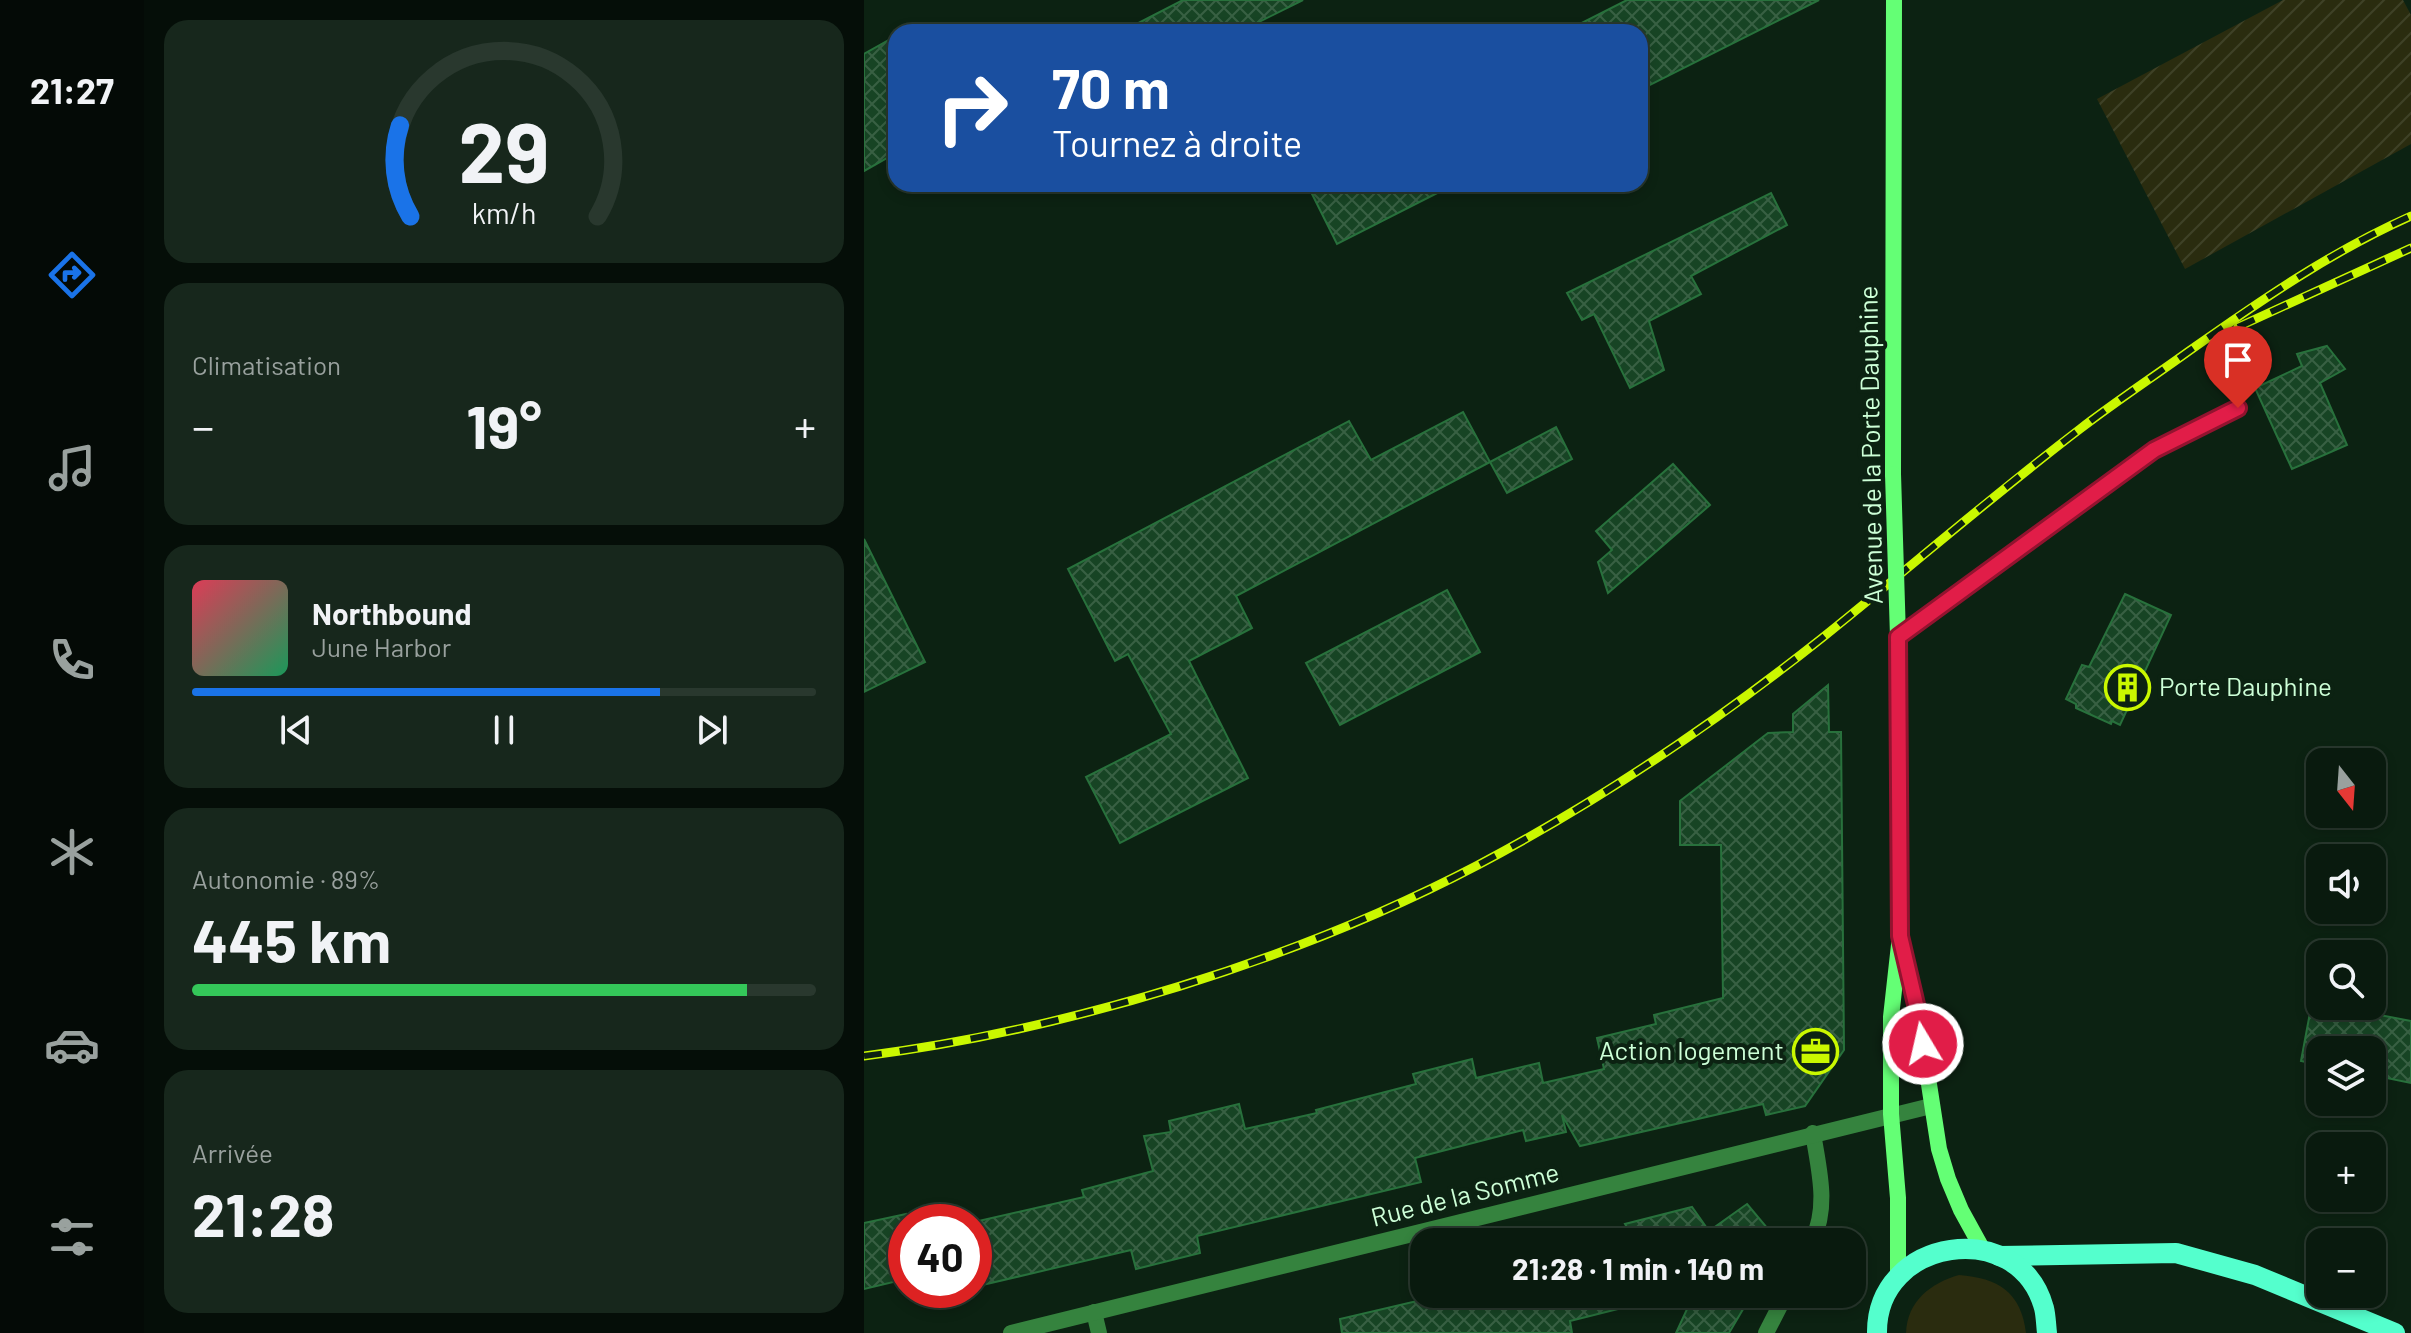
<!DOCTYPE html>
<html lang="fr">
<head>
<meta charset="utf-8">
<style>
  body { margin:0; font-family:Barlow,sans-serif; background:#17271c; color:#f1f3f6; height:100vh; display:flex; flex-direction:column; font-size:30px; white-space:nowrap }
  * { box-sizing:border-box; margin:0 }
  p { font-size:26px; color:#99a19e }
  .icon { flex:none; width:44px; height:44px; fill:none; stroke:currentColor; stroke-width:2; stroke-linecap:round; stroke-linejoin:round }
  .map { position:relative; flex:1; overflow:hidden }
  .drawer { display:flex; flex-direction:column; gap:20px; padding:20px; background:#050e08; width:720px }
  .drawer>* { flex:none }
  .hud { position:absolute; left:24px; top:24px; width:760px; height:168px; border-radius:24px; box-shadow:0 4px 12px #0003,0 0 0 2px #29382e; background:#1a4fa0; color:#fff; overflow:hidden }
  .needle { width:52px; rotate:163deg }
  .buttons { position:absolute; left:1442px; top:748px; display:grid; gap:16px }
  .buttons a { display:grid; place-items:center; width:80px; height:80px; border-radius:16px; background:#091a0e; box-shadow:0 4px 12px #0003,0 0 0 2px #29382e; font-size:40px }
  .speed { position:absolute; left:24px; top:1204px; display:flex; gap:16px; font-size:40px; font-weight:700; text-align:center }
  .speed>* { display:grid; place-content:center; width:104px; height:104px; border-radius:50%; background:#091a0e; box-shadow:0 4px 12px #0003,0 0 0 2px #29382e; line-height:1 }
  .speed .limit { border:12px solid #d22; background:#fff; color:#111 }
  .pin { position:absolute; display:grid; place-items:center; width:68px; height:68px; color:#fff; margin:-82px -34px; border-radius:50% 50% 50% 0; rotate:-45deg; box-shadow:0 0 8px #0007 }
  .pin .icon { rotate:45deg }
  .me { position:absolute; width:88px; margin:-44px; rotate:351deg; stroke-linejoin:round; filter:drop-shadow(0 0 6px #0008) }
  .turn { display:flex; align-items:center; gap:28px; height:168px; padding:0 32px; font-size:36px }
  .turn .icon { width:104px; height:104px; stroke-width:2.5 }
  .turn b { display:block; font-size:56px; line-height:68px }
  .big { font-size:60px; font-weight:700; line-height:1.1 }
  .drawer .widget { flex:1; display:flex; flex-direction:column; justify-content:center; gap:12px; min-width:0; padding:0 28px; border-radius:24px; background:#17271c }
  .drawer .dial { align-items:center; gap:0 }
  .dial svg { height:208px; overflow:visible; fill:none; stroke:#29382e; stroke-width:7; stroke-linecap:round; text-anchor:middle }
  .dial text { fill:#f1f3f6; stroke:none }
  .song { display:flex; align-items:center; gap:24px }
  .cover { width:96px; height:96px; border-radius:12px; background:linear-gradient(135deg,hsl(350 70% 55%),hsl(150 70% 35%)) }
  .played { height:8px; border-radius:4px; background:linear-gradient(90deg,#1a73e8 75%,#29382e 75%) }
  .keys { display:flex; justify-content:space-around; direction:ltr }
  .heat { display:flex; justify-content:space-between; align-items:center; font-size:44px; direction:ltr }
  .charge { height:12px; border-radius:6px; background:linear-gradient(90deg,#34c759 89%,#29382e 0) }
  .trip { position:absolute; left:546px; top:1228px; width:456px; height:80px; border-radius:24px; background:#091a0e; box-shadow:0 4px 12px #0003,0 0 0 2px #29382e; font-weight:700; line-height:80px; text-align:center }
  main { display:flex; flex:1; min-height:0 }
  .menu { display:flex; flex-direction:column; width:144px; justify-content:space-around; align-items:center; background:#040a06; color:#99a19e }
  .menu .icon { width:56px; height:56px }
  .menu .on { color:#1a73e8 }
  .menu b { font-size:36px; color:#f1f3f6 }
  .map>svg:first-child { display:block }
  .grass { fill:#2a2c0f }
  .garden { fill:url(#garden-furrows) }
  .building { fill:url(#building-cross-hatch); stroke:#28713c; stroke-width:2 }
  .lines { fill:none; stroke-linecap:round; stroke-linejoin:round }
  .lane { stroke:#35833e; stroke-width:16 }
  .street { stroke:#35833e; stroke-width:16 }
  .secondary { stroke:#64ff75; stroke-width:16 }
  .primary { stroke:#54ffcd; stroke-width:20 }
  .rail-casing { stroke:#caf800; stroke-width:9 }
  .rail { stroke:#0c2212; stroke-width:6; stroke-dasharray:18; stroke-linecap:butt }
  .secondary-bridge { stroke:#64ff75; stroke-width:16 }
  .route-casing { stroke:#92132f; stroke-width:20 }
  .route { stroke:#e11d48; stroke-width:14 }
  .labels { text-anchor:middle; stroke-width:8; stroke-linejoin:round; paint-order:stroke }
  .street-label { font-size:26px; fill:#cdffd7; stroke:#0c2212 }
  .poi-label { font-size:26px; fill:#cdffd7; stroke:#0c2212; text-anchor:start }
</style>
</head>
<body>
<main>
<nav class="menu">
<b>21:27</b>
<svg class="icon on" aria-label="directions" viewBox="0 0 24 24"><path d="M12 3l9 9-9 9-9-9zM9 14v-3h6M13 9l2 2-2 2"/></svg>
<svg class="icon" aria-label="music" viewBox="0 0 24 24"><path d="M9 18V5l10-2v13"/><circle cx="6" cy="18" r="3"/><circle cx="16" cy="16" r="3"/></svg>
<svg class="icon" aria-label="phone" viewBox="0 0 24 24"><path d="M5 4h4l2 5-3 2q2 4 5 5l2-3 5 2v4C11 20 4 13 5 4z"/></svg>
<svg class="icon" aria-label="climate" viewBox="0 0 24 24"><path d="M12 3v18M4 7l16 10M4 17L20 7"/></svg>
<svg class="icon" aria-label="car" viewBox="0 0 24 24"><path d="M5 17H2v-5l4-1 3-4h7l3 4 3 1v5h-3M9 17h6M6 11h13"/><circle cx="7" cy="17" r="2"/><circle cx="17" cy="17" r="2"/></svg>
<svg class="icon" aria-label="filters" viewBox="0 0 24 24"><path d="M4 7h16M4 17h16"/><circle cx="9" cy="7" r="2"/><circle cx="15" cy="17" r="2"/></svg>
</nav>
<section class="drawer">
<div class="widget dial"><svg viewBox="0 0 100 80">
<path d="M14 69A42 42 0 1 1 86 69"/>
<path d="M14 69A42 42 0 0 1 10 34" stroke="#1a73e8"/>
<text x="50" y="56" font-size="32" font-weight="700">29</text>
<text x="50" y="72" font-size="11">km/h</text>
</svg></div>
<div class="widget"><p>Climatisation</p>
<div class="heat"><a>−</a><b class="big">19°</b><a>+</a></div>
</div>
<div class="widget">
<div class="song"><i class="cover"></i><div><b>Northbound</b><p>June Harbor</p></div></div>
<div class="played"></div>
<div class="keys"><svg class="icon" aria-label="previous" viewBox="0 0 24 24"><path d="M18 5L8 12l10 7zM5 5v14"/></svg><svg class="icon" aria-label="pause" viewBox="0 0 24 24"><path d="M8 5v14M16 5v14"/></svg><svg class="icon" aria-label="next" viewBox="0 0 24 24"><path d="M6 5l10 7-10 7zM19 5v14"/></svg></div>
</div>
<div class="widget"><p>Autonomie · 89%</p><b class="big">445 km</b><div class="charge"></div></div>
<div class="widget"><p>Arrivée</p><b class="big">21:28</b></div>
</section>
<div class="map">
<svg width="1547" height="1333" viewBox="0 0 1547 1333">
  <defs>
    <pattern id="garden-furrows" width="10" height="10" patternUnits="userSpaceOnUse" patternTransform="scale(2)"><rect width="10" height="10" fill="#2a2c0f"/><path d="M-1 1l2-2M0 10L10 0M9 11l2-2" fill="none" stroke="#3e4126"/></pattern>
    <pattern id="building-cross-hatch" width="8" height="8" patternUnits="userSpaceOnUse" patternTransform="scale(2)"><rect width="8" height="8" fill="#174424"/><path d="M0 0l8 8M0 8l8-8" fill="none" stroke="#386043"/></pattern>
  </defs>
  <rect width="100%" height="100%" fill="#0c2212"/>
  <path class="grass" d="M 1095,1275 C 1134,1278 1157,1292 1162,1333 L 1042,1333 C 1043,1301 1067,1283 1095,1275 Z"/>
  <path class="garden" d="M 1419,0 L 1539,0 L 1547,15 L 1547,144 L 1321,269 L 1233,99 Z"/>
  <g class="building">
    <path d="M 319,0 L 439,0 L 375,32 L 257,32 Z"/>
    <path d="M 763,0 L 955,0 L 776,90 L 776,32 L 700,32 Z"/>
    <path d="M 32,36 L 32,153 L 0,171 L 0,54 Z"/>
    <path d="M 443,184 L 591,184 L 473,244 Z"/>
    <path d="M 907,193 L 923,225 L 827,276 L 837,294 L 785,321 L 800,370 L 766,388 L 730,314 L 718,320 L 703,293 Z"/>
    <path d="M 1463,346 L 1481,369 L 1456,383 L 1483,445 L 1428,469 L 1391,388 L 1438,366 L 1433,354 Z"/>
    <path d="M 599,412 L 626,462 L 372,596 L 388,628 L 325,661 L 384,778 L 256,843 L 222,777 L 307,734 L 264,654 L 251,661 L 204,569 L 485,421 L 507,460 Z"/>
    <path d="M 692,427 L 708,459 L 643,493 L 626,462 Z"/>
    <path d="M 809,464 L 846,505 L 744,593 L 734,562 L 748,550 L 732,531 Z"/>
    <path d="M 0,539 L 61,662 L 0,692 Z"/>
    <path d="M 583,590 L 616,652 L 476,725 L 442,663 Z"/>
    <path d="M 1261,594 L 1307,615 L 1256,725 L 1248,721 L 1247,724 L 1212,708 L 1212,704 L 1202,699 L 1218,665 L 1225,667 Z"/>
    <path d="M 964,685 L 965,732 L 977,732 L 980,1050 L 941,1106 L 902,1115 L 899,1104 L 716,1146 L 698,1115 L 702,1132 L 662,1141 L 659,1130 L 551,1158 L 557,1182 L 333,1236 L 336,1253 L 272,1269 L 267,1250 L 110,1287 L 110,1222 L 220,1197 L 218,1190 L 289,1171 L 280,1136 L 307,1132 L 305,1121 L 375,1104 L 381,1129 L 453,1113 L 452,1110 L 552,1084 L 549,1074 L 608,1059 L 612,1078 L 675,1063 L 679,1083 L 740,1069 L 733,1038 L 792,1024 L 790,1015 L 859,998 L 857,845 L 816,845 L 816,801 L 904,733 L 929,732 L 929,714 Z"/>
    <path d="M 1448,1002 L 1456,1003 L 1456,1006 L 1469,1006 L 1547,1021 L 1547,1083 L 1508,1075 L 1508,1050 L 1456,1050 L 1456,1065 L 1437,1061 Z"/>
    <path d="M 883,1204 L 915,1242 L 771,1242 L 761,1224 L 828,1207 L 845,1231 Z"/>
    <path d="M 42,1214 L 42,1279 L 0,1289 L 0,1223 Z"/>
    <path d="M 583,1294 L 765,1294 L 766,1306 L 706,1321 L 708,1333 L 478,1333 L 476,1319 Z"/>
    <path d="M 830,1294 L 888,1294 L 865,1333 L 812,1333 Z"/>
  </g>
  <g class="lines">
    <g class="lane">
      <path d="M 1034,637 L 1290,450 L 1374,408"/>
      <path d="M 948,1242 C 965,1206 955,1171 949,1133"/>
      <path d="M 902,1333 L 922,1294"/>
    </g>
    <g class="street">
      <path d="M 230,1312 L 235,1333"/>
      <path d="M 147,1333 L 1067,1106"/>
    </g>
    <g class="secondary">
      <path d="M 1029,474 L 1030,0"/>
      <path d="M 1039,950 L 1054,1013 L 1075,1149 L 1084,1179 L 1097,1210 L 1119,1250"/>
      <path d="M 1034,1276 L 1034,1198 L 1027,1114 L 1027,1017 L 1036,936 L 1034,637"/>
    </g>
    <g class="primary">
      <path d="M 1135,1256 L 1312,1253 L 1391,1275 L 1531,1333"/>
      <path d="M 1013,1333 C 1012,1237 1155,1216 1180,1308 C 1182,1316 1182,1325 1183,1333"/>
    </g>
    <defs>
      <g id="rail">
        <path d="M 1374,327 L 1547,248"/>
        <path d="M 0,1056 C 203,1030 433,960 614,865 C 735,801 851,723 958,638 C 1044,569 1128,496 1216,429 C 1251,402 1289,377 1325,351 C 1396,301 1468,251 1547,216"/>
      </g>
    </defs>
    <use href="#rail" class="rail-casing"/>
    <use href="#rail" class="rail"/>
    <path class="secondary-bridge" d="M 1029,474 L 1034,637"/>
  </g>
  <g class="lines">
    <defs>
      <path id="route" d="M 1059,1044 L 1054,1013 L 1036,936 L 1034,637 L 1290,450 L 1374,408"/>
    </defs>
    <use href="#route" class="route-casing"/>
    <use href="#route" class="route"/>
  </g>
  <defs>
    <symbol id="building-ring" viewBox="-11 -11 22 22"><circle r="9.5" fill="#0c2212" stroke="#caf800" stroke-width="1.5"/><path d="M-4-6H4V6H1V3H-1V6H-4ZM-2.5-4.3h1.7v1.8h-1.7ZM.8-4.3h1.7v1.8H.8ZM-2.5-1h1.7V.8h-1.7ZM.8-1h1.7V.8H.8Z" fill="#caf800"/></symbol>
    <symbol id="office-ring" viewBox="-11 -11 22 22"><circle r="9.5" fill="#0c2212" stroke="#caf800" stroke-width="1.5"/><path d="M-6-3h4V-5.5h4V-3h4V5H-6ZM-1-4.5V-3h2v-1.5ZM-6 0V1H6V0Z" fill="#caf800"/></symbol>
  </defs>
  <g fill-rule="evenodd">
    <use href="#building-ring" x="1238" y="662" width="51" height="51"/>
    <use href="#office-ring" x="926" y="1026" width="51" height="51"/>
  </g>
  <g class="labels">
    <g class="street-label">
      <text transform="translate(1007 445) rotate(-91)" y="9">Avenue de la Porte Dauphine</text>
      <text transform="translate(601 1195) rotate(-14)" y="9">Rue de la Somme</text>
    </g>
    <g class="poi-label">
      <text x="1295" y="696">Porte Dauphine</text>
      <text x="920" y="1060" text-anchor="end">Action logement</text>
    </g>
  </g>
</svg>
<div class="buttons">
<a><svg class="needle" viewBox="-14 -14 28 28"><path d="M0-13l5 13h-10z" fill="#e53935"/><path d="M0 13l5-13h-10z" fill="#99a19e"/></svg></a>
<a><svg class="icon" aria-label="sound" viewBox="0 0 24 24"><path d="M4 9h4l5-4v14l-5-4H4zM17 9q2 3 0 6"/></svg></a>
<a><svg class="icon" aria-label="search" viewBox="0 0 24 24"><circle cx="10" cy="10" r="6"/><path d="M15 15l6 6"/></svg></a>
<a><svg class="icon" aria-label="layers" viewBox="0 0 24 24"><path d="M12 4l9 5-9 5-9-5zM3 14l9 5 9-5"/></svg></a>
<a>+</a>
<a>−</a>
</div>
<div class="speed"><div class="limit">40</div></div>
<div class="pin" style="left:1374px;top:408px;background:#d93025"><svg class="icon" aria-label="arrive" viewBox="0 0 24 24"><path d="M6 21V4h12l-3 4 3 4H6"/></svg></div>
<svg class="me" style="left:1059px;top:1044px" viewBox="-20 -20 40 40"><circle r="17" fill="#e11d48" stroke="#fff" stroke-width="3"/><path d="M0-11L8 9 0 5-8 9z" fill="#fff"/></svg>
<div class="trip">21:28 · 1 min · 140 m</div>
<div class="hud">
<div class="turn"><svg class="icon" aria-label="right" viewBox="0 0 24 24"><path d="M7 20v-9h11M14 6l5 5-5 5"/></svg><div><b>70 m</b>Tournez à droite</div></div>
</div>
</div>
</main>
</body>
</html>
